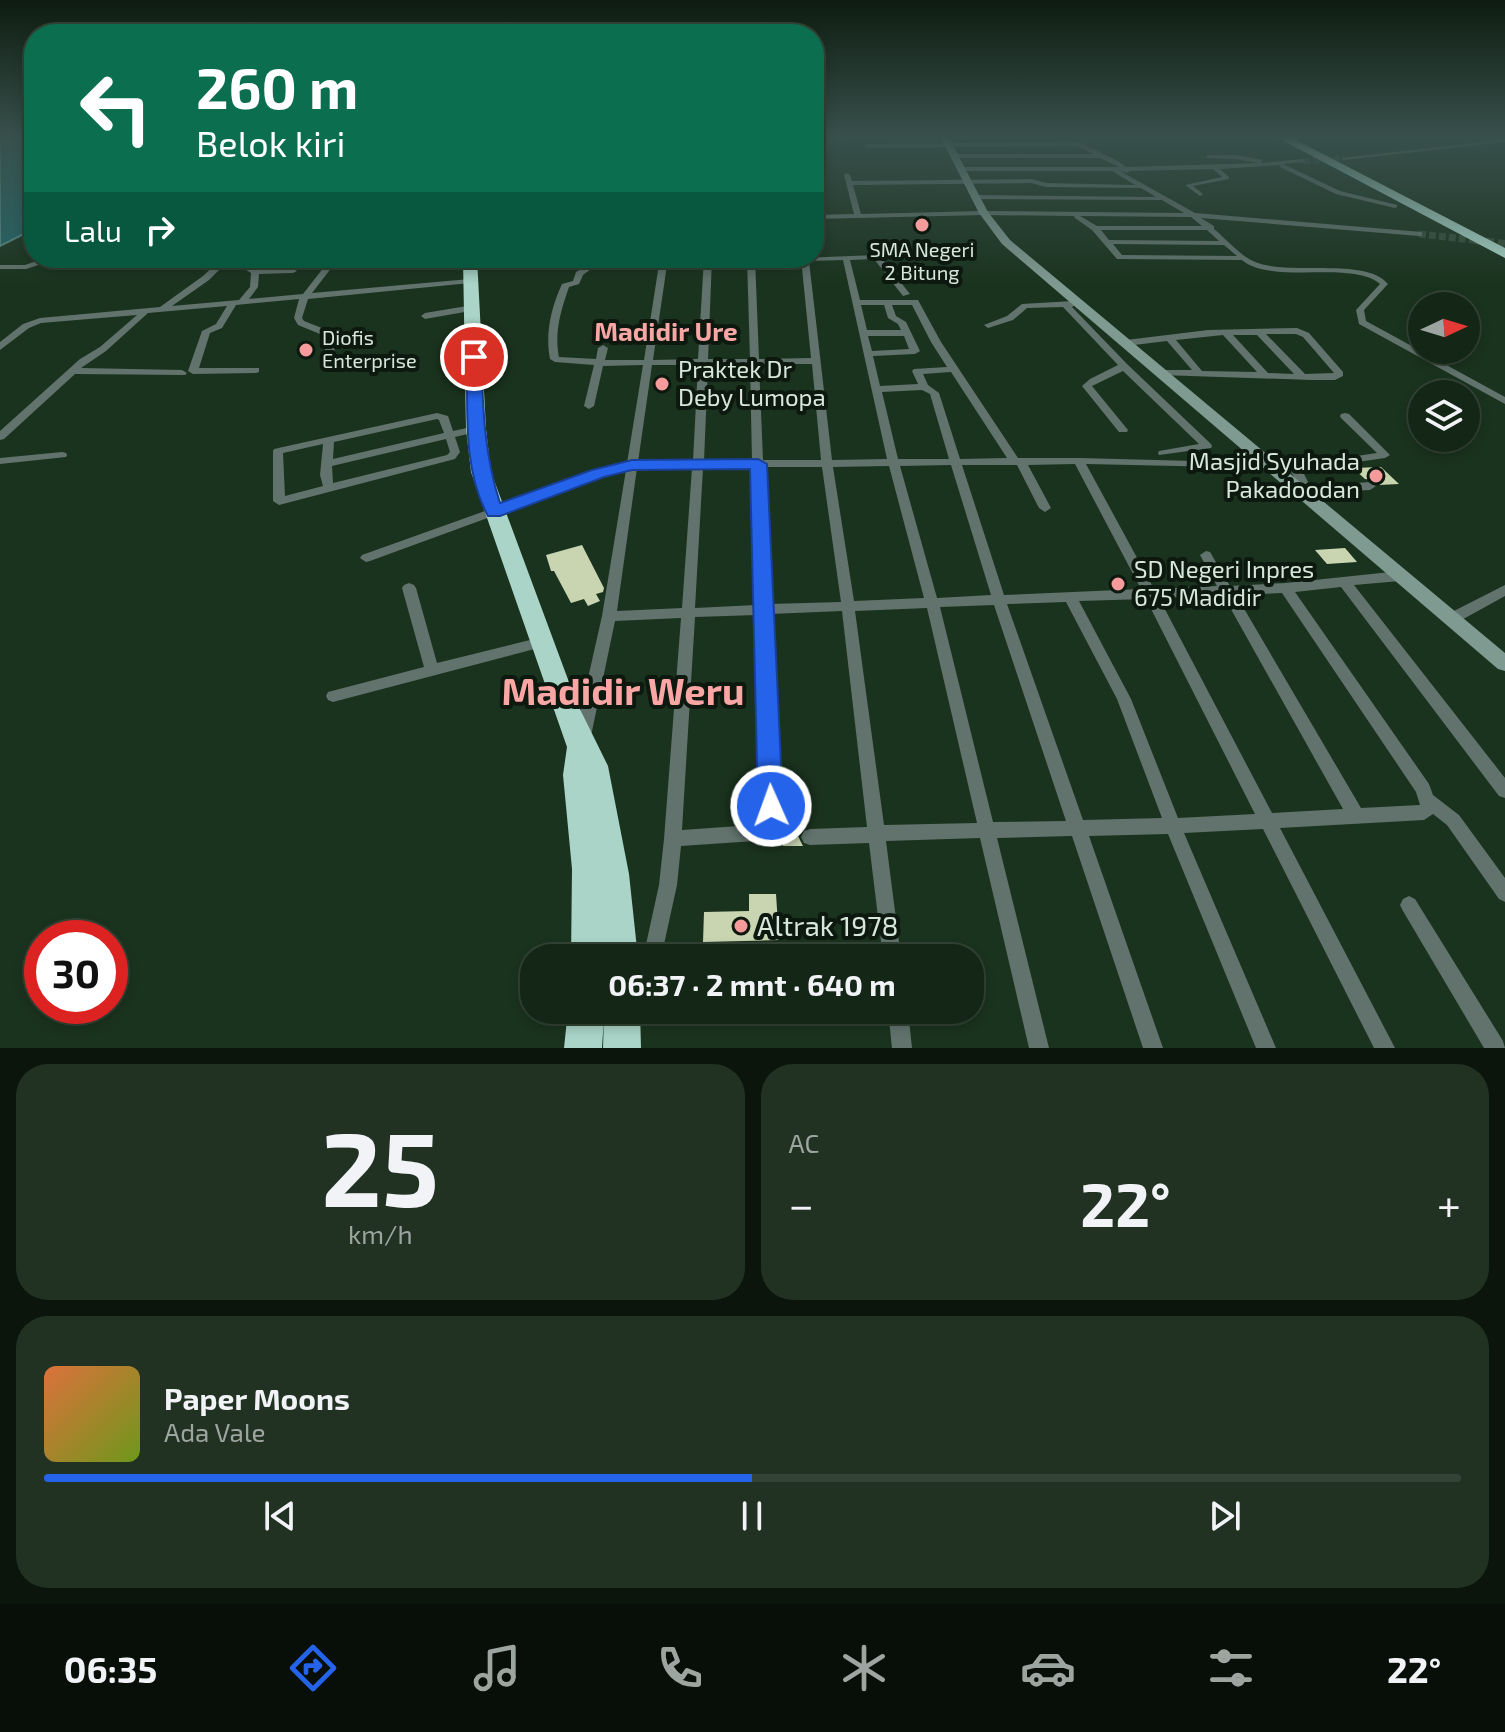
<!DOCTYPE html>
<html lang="id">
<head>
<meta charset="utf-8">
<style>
  body { margin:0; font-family:"Exo 2",sans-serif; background:#213223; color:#f1f3f6; height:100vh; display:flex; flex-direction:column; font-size:30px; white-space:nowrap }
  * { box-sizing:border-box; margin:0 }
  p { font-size:26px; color:#9da5a1 }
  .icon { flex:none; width:44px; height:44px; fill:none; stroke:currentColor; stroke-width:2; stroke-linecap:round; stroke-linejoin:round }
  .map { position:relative; height:1048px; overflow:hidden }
  .sheet { display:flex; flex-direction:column; gap:16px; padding:16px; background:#0b150c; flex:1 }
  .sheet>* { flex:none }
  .top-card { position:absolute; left:24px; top:24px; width:800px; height:244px; border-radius:32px; box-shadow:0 4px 12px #0003,0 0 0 2px #334335; background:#0b6e4f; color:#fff; overflow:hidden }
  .needle { width:52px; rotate:86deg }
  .buttons { position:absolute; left:1408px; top:292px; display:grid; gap:16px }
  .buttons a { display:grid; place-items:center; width:72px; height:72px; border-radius:50%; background:#142616; box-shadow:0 4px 12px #0003,0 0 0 2px #334335; font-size:40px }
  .speed { position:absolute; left:24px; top:920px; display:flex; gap:16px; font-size:40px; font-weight:700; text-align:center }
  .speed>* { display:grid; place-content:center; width:104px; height:104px; border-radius:50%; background:#142616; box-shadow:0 4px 12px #0003,0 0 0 2px #334335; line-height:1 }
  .speed .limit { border:12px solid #d22; background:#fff; color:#111 }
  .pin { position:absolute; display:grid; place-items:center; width:68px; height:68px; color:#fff; margin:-34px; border:4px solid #fff; border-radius:50%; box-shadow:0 2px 8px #0007 }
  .me { position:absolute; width:88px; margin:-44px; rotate:358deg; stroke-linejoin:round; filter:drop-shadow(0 0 6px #0008) }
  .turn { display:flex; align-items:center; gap:28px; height:168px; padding:0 40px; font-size:36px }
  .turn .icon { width:104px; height:104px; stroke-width:2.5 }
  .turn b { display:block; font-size:56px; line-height:68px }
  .then { display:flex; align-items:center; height:76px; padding:0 40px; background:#0003; gap:16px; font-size:30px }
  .big { font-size:60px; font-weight:700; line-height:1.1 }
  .sheet .widget { flex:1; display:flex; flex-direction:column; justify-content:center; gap:12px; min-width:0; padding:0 28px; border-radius:32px; background:#213223 }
  .sheet .dial { align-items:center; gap:0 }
  .dial b { font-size:104px; line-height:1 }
  .song { display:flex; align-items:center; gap:24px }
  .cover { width:96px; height:96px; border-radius:12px; background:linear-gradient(135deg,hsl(20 70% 55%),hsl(80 70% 35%)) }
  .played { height:8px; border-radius:4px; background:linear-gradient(90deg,#2563eb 50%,#334335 50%) }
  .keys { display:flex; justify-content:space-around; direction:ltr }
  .heat { display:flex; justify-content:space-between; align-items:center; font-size:44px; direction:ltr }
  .sheet .tiles { flex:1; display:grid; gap:16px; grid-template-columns:1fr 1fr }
  .widget:last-child { grid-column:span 2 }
  .trip { position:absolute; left:520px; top:944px; width:464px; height:80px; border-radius:32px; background:#142616; box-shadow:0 4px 12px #0003,0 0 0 2px #334335; font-weight:700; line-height:80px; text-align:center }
  .menu { display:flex; height:128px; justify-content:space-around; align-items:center; background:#080f09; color:#9da5a1 }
  .menu .icon { width:56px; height:56px }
  .menu .current { color:#2563eb }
  .menu b { font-size:36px; color:#f1f3f6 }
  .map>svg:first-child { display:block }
  .water { fill:#256567; stroke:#5a8c89; stroke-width:2 }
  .building { fill:#c9d5b1 }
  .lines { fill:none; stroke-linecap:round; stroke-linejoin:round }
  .street-tunnel-far1 { stroke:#364e3a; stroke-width:7; stroke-dasharray:7 3; stroke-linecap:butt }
  .street-tunnel { stroke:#364e3a; stroke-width:8; stroke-dasharray:8 4; stroke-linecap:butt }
  .street { fill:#62736d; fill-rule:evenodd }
  .secondary { fill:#7f9a91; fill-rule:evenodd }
  .highway { fill:#a9d4c7; fill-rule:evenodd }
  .route { fill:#2563eb; stroke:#184099; stroke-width:2 }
  .poi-dot { fill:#f59b9b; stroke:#0d180f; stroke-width:3 }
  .labels { text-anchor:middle; stroke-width:8; stroke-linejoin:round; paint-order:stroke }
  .far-poi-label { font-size:20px; fill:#d7e7d9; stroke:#0d180f }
  .poi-label { font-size:24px; fill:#d7e7d9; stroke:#0d180f; text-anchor:start }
  .far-district-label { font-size:26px; font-weight:bold; fill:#faa6a5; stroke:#0d180f }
  .near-poi-label { font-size:28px; fill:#d7e7d9; stroke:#0d180f; text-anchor:start }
  .near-district-label { font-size:38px; font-weight:bold; fill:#faa6a5; stroke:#0d180f }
</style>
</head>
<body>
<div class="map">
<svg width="1505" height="1048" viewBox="0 0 1505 1048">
  <rect width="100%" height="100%" fill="#1a331e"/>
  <path class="water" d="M 0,138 L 34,138 L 34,229 L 0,246 Z"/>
  <g class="building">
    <path d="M 1381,467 L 1399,484 L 1379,485 L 1372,480 L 1365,479 L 1353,468 Z"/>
    <path d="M 582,545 L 604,588 L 603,592 L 596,594 L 600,601 L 588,606 L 584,599 L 571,603 L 554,571 L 551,571 L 546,555 Z"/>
    <path d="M 1345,548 L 1357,562 L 1327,564 L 1315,550 Z"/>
    <path d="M 804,826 L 798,836 L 803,846 L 783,846 L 782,827 Z"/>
    <path d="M 749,894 L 776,894 L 779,940 L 703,942 L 704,912 L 749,911 Z"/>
  </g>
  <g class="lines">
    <g class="street-tunnel-far1">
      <path d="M 1303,161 L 1344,158"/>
      <path d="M 1419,234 L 1491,242"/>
    </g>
    <path class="street-tunnel" d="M 1474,240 L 1505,244"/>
    <g class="street">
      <path d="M 841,138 L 847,138 L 848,140 L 843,141 Z"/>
      <path d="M 1500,138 L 1505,138 L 1505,142 L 1344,160 L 1341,158 L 1499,140 Z"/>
      <path d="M 1079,142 L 1118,161 L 1126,167 L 1259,163 L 1236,159 L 1206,158 L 1208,155 L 1236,155 L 1262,160 L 1261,163 L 1303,159 L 1305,162 L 1283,164 L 1340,191 L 1397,205 L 1397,207 L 1395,208 L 1336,194 L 1280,167 L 1280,165 L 1220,169 L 1229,177 L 1229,179 L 1193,186 L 1203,194 L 1200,196 L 1185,185 L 1222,177 L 1213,169 L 1130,171 L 1127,173 L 1120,171 L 1195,213 L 1422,232 L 1422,236 L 1419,236 L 1201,218 L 1214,226 L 1214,229 C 1225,238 1241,256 1253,261 C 1286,277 1366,256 1388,284 L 1364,310 L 1366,321 L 1505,397 L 1505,404 L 1359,324 L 1356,310 L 1380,284 C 1352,260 1271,285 1242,260 L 1120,259 L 1117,259 L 1092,230 L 1075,218 L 1074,216 L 984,215 L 814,219 L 814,215 L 854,214 L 844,175 L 847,173 L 850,175 L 852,181 L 1031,179 L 1046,183 L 1135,185 L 1112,171 L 960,171 L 957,169 L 960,167 L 1119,167 L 1100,158 L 953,158 L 950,156 L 953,154 L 1093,154 L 1078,146 L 867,148 L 864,146 L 867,144 ZM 1031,183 L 1046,187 L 1141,188 L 1156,197 L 975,195 L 972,197 L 975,199 L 1162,200 L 1184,213 L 984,211 L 861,214 L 853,185 ZM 1080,216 L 1191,217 L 1202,226 L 1097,226 ZM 1101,230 L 1207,230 L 1219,241 L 1109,240 ZM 1113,244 L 1224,245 L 1237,256 L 1122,255 Z"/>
      <path d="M 876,255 L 879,255 L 910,294 L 903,296 L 874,259 L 850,260 L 860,300 L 918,300 L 941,342 L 1018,458 L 1079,458 L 1271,463 L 1273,465 L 1271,467 L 1267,468 L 1086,464 L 1154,589 L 1217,586 L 1200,555 L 1206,551 L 1210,552 L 1230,586 L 1286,583 L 1400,571 L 1405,573 L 1406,576 L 1405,579 L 1400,581 L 1354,585 L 1505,778 L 1505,798 L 1499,796 L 1341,587 L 1295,592 L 1429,784 L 1433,795 L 1459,815 L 1505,878 L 1505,902 L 1499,899 L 1447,825 L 1433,814 L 1424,820 L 1280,828 L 1395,1048 L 1374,1048 L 1263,829 L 1184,833 L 1276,1048 L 1256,1048 L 1168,834 L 1089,836 L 1163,1048 L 1143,1048 L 1072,836 L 997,838 L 1049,1048 L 1029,1048 L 980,838 L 886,841 L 901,958 L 883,958 L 869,843 L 810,845 L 804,843 L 801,837 L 804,831 L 810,829 L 867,827 L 842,611 L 770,614 L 778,817 L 773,833 L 755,841 L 681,846 L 677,885 L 661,958 L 643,958 L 659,885 L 664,839 L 681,618 L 615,621 L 591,736 L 588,741 L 583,742 L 578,741 L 575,736 L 602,616 L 626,470 L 602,476 L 370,561 L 366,562 L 360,558 L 362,555 L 594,472 L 627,463 L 643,365 L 603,366 L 594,406 L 589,409 L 584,406 L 594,365 L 555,362 L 550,359 C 545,333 551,308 562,284 L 573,281 L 576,272 L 583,268 L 584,258 L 592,258 L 591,269 L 583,275 L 579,284 L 569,287 C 561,310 554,332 559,357 L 596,359 L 598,348 L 603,345 L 608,348 L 605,360 L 644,360 L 660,258 L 668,258 L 653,360 L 698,359 L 704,258 L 712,258 L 708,359 L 750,359 L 747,258 L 755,258 L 759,359 L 811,358 L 801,258 ZM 843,260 L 887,459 L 832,460 L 809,261 ZM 861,305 L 884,305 L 888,318 L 898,324 L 901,330 L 867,330 ZM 892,305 L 912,305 L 931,342 L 947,367 L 914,369 L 912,371 L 918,384 L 880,386 L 873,356 L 915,354 L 920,351 L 906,322 L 896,316 ZM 868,336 L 904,336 L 909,349 L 872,351 ZM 750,364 L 752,461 L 704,461 L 708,365 ZM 759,364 L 812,364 L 821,460 L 763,460 ZM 652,365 L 698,365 L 693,461 L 638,462 ZM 951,372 L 1007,458 L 960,459 L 939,393 L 928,385 L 923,374 ZM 922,390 L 930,394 L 949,459 L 898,459 L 882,392 ZM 1075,464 L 1141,589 L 1004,595 L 962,465 L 1017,465 L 1039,508 L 1045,512 L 1051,508 L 1028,465 ZM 951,465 L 991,595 L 937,598 L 900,466 ZM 889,466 L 924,598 L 854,601 L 833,467 ZM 753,467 L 756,605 L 695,608 L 703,468 ZM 764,467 L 822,467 L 841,602 L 769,604 ZM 637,468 L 692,468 L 682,608 L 617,611 ZM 1282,593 L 1416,792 L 1420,805 L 1361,808 L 1236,595 ZM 1223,595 L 1343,809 L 1272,813 L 1159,598 ZM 1146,599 L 1255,814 L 1178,818 L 1131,699 L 1079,601 ZM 1066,602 L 1117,699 L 1162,818 L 1083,820 L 1007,604 ZM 994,605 L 1066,821 L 993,822 L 940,607 ZM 927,608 L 977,823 L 884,825 L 855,611 ZM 756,615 L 762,817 L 760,822 L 753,825 L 682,830 L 695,617 Z"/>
      <path d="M 41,258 L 82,258 L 85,260 L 82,264 L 188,262 L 198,258 L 226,259 L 226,263 L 209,280 L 172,306 L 239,300 L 250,287 L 251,273 L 242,267 L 249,258 L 257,258 L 251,266 L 255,269 L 279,258 L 289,258 L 266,269 L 293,269 L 297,271 L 293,273 L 259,274 L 258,287 L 249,299 L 303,294 L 331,258 L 339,258 L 312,293 L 470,279 L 474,281 L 470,283 L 308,299 L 302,318 L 304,321 L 327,330 L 337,356 L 332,359 L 327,356 L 320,334 L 298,325 L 294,318 L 299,299 L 236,305 L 222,328 L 210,333 L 199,368 L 259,368 L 259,372 L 256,373 L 193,374 L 188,371 L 202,331 L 216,324 L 227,306 L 148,313 L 106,351 L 81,368 L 182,370 L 187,373 L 185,375 L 75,374 L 4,439 L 0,440 L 0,431 L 80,359 L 100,347 L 137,315 L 41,323 L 29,328 L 0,350 L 0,342 L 23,324 L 40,318 L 160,307 L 203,276 L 217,263 L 204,261 L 189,266 L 75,268 L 71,266 L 75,262 L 51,261 L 26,269 L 0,269 L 0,265 L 25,265 L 42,259 Z"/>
      <path d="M 546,258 L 554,258 L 555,270 L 549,270 Z"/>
      <path d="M 1073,301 L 1077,304 L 1072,307 L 1127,364 L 1211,444 L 1212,446 L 1211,448 L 1159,455 L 1158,453 L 1159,451 L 1199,444 L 1123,371 L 1092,386 L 1128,430 L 1127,432 L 1119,432 L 1082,386 L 1090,379 L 1118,365 L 1063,307 L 1027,308 L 1013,320 L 988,328 L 984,325 L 1007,316 L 1022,304 Z"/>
      <path d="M 473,305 L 476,306 L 476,310 L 425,319 L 421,316 L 425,313 Z"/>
      <path d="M 1297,328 L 1309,333 L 1343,372 L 1343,376 L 1335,380 L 1312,380 L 1161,375 L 1156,372 L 1158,370 L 1192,370 L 1167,341 L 1126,346 L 1121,343 L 1126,340 L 1208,330 ZM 1266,334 L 1296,334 L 1303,337 L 1334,373 L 1305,374 ZM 1223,335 L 1257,372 L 1202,371 L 1176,340 ZM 1233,335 L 1257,335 L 1294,374 L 1268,373 Z"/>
      <path d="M 437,413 L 448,416 L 453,431 L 476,426 L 481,429 L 480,431 L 455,437 L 460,452 L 455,459 L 279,505 L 273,501 L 273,451 L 274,449 ZM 437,419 L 439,420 L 444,433 L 333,459 L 334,442 ZM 446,439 L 450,452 L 447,455 L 333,483 L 332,466 ZM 323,444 L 320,475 L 323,486 L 285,496 L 283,453 Z"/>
      <path d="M 1345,413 L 1349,414 L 1390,455 L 1385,458 L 1329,466 L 1300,466 L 1308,482 L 1303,487 L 1370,482 L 1376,486 L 1370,490 L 1293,494 L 1288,488 L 1296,481 L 1288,466 L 1293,461 L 1329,460 L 1377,453 L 1341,418 L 1340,416 L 1341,414 Z"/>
      <path d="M 62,452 L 66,453 L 67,455 L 66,457 L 0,464 L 0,458 Z"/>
      <path d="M 409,583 L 414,585 L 416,588 L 437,663 L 542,637 L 547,638 L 549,642 L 547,646 L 542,647 L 333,702 L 328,700 L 326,696 L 328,692 L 424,667 L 402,588 L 404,585 Z"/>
      <path d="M 1505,585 L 1505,596 L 1456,623 L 1446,623 L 1444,619 L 1446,615 Z"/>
      <path d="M 1409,896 L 1415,899 L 1503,1041 L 1505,1048 L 1484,1048 L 1403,911 L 1400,905 L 1403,899 Z"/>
      <path d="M 888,1010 L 908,1010 L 912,1048 L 892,1048 Z"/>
    </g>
    <path class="secondary" d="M 941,138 L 949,138 L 988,212 L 1010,240 L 1505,653 L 1505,671 L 1498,669 L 1002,244 L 979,213 Z"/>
    <g class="highway">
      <path d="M 1278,138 L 1292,138 L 1505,248 L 1505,258 Z"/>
      <path d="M 463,258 L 477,258 L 486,429 L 491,472 L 576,701 L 608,766 L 629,874 L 638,958 L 571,958 L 572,869 L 563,775 L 567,747 L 471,472 L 466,429 Z"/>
      <path d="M 568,1010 L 640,1010 L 641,1048 L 603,1048 L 604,1017 L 602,1048 L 564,1048 Z"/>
    </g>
  </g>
  <linearGradient id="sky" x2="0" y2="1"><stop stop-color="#0e1c10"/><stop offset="0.48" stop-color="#38504c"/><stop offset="1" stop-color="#38504c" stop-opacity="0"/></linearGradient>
  <rect width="1505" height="285" fill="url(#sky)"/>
  <path class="route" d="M 474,353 L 481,357 C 483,407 484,455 500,503 L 592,470 L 632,460 L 758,459 L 767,464 L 783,806 L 780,814 L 771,817 L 762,814 L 758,806 L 750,469 L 632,470 L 604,477 L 500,516 L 488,516 C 462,469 468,408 467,357 Z"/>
  <g class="poi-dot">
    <circle cx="922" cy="225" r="8"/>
    <circle cx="306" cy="350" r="8"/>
    <circle cx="662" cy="384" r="8"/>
    <circle cx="1376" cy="476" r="8"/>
    <circle cx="1118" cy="584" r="8"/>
    <circle cx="741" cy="926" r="8"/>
  </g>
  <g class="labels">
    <g class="far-poi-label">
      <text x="922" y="257">SMA Negeri<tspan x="922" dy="23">2 Bitung</tspan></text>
      <text x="322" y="345" text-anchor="start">Diofis<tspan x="322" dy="23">Enterprise</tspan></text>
    </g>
    <g class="poi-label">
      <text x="678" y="378">Praktek Dr<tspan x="678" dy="28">Deby Lumopa</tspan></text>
      <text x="1360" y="470" text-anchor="end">Masjid Syuhada<tspan x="1360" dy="28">Pakadoodan</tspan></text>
      <text x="1134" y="578">SD Negeri Inpres<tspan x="1134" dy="28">675 Madidir</tspan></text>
    </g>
    <g class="far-district-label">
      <text x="666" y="341">Madidir Ure</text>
    </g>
    <g class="near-poi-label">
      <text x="757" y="936">Altrak 1978</text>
    </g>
    <g class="near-district-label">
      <text x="623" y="705">Madidir Weru</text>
    </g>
  </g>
</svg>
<div class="buttons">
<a><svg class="needle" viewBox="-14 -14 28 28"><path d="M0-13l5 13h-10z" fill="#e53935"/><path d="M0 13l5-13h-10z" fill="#9da5a1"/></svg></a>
<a><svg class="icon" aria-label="layers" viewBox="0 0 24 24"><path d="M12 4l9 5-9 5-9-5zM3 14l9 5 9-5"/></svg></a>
</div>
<div class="speed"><div class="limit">30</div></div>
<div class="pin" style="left:474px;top:357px;background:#d93025"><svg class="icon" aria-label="arrive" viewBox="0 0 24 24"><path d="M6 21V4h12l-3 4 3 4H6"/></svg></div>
<svg class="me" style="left:771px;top:806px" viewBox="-20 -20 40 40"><circle r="17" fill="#2563eb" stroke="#fff" stroke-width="3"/><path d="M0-11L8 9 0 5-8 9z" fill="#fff"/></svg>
<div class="trip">06:37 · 2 mnt · 640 m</div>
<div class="top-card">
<div class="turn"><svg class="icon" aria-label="left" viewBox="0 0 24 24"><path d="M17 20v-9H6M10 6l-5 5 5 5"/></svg><div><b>260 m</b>Belok kiri</div></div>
<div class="then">Lalu<svg class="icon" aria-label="right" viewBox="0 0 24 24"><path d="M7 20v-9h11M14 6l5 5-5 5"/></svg></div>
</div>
</div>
<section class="sheet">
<div class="tiles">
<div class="widget dial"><b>25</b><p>km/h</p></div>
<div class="widget"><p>AC</p>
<div class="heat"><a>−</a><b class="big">22°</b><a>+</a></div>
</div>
<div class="widget">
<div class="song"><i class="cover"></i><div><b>Paper Moons</b><p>Ada Vale</p></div></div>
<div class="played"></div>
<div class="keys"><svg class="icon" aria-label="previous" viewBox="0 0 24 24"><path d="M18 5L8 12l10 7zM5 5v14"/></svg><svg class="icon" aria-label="pause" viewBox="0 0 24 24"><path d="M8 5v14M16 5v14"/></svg><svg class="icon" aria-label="next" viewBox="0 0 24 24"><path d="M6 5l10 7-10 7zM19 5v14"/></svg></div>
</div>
</div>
</section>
<nav class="menu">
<b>06:35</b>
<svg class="icon current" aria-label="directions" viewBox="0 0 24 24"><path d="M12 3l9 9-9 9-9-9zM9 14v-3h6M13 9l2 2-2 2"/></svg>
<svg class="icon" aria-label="music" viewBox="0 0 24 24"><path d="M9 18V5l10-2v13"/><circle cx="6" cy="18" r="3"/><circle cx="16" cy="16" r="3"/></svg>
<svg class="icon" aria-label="phone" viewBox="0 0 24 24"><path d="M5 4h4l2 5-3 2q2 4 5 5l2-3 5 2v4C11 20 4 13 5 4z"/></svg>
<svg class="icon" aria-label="climate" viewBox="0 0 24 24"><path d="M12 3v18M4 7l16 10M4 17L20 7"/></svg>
<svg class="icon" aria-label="car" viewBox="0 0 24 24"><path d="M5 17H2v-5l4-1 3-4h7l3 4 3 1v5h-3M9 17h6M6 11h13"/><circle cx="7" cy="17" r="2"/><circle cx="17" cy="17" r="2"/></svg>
<svg class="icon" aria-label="filters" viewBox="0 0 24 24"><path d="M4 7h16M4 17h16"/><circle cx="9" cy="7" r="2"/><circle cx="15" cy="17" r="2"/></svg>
<b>22°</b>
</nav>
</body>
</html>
